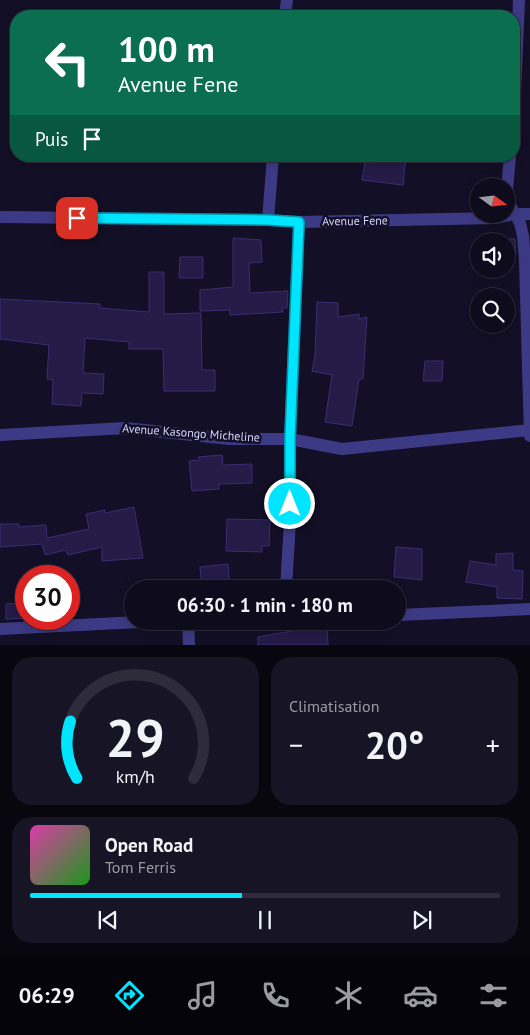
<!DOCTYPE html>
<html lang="fr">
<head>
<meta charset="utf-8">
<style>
  body { margin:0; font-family:"PT Sans",sans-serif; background:#171425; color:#f1f3f6; height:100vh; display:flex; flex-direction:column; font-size:19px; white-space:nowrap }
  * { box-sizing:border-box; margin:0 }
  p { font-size:16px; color:#9b9ba3 }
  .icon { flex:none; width:28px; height:28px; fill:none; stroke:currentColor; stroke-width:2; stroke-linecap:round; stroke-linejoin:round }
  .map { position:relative; height:645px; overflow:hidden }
  .drawer { display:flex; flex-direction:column; gap:12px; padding:12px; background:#08060f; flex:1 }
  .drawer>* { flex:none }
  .banner { position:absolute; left:10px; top:10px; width:510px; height:152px; border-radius:20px; box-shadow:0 2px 12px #0003,0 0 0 1px #2e2b3b; background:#0b6e4f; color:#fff; overflow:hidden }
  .needle { width:32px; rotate:105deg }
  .controls { position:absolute; left:470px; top:178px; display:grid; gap:10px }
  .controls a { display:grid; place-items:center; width:45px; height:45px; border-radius:50%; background:#0e0b1c; box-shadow:0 2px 12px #0003,0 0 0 1px #2e2b3b; font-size:25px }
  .speed { position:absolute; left:15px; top:565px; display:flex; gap:10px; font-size:25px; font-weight:700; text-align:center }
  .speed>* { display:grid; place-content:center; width:65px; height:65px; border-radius:50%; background:#0e0b1c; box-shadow:0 2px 12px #0003,0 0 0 1px #2e2b3b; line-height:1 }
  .speed .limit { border:8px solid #d22; background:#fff; color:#111 }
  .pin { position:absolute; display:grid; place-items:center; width:42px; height:42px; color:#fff; margin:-21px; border-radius:10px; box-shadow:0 2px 8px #0006 }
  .me { position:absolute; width:55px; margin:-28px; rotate:0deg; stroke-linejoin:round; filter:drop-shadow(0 0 4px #0008) }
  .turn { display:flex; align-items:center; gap:18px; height:105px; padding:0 25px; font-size:22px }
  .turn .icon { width:65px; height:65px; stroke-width:2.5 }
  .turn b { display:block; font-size:35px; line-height:42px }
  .then { display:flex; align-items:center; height:48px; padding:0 25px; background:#0003; gap:10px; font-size:19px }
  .big { font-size:38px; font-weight:800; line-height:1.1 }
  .drawer .card { flex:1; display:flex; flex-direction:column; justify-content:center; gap:8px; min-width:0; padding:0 18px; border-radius:20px; background:#171425 }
  .drawer .dial { align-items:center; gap:0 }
  .dial svg { height:130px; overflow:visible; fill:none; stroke:#2e2b3b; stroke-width:7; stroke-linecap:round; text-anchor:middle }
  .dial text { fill:#f1f3f6; stroke:none }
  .song { display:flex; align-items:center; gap:15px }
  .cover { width:60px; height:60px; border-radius:8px; background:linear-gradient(135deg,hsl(320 70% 55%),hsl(120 70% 35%)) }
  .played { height:5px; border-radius:2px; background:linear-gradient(90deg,#00e5ff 45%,#2e2b3b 45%) }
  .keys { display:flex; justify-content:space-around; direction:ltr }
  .heat { display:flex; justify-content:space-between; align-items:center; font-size:28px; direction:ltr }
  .drawer .tiles { flex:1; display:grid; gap:12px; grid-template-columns:1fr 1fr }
  .card:last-child { grid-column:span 2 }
  .trip { position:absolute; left:124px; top:580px; width:282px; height:50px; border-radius:25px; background:#0e0b1c; box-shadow:0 2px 12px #0003,0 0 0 1px #2e2b3b; font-weight:800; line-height:50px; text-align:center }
  .tabs { display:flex; height:80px; justify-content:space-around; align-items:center; background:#06040b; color:#9b9ba3 }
  .tabs .icon { width:35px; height:35px }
  .tabs .active { color:#00e5ff }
  .tabs b { font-size:22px; color:#f1f3f6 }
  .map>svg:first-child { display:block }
  .building { fill:#241b47; stroke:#3b2d73 }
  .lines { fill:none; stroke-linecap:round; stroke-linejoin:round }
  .street { stroke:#3d3a85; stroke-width:12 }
  .route-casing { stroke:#0095a6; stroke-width:12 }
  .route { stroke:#00e5ff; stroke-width:9 }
  .labels { text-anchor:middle; stroke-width:5; stroke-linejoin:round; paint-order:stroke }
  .street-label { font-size:12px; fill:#d9d4ff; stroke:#130f26 }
</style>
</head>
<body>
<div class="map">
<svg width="530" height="645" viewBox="0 0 530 645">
  <rect width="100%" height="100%" fill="#130f26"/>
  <g class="building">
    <path d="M 371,156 L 406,156 L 403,185 L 362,180 L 365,162 L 371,163 Z"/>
    <path d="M 233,238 L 261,240 L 262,262 L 249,263 L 250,293 L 288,291 L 287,308 L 282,308 L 283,312 L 230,315 L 230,310 L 200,311 L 200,290 L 233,287 Z"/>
    <path d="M 506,239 L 515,239 L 516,254 L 506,255 Z"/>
    <path d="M 180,257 L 203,257 L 203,278 L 179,278 Z"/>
    <path d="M 149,272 L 164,272 L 164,314 L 201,313 L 202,370 L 215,370 L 215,391 L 164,391 L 163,349 L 129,349 L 129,342 L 85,338 L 83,373 L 104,374 L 103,394 L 82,393 L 81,406 L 52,404 L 53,380 L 47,379 L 49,345 L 0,339 L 0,299 L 100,304 L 100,308 L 149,312 Z"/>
    <path d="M 317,302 L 338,303 L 338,317 L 359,314 L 359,319 L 367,317 L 363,379 L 359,379 L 352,426 L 325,422 L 332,375 L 312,371 L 315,356 Z"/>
    <path d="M 425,361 L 443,361 L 442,381 L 423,381 Z"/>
    <path d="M 222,455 L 223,465 L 252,464 L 252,483 L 219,484 L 219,489 L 192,491 L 189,461 L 199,460 L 198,457 Z"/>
    <path d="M 134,507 L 143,558 L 102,561 L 102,547 L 68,555 L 66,550 L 45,555 L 42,544 L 0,547 L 0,524 L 19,524 L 19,527 L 46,525 L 47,538 L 89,529 L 86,514 L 105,510 L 105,513 Z"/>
    <path d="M 227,519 L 270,520 L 269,546 L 262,546 L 262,552 L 226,551 Z"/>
    <path d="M 396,547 L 422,549 L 422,580 L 394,577 Z"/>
    <path d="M 513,553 L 513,570 L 523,571 L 522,599 L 497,598 L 497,587 L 466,582 L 470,561 L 496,565 L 496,554 Z"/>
    <path d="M 228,564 L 230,589 L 202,589 L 200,567 Z"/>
    <path d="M 26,603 L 26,618 L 6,619 L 6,604 Z"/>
    <path d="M 327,625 L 328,645 L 258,645 L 258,637 L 303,629 L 303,626 Z"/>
  </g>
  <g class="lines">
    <g class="street">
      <path d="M 285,16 L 287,0"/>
      <path d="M 514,119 L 519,0"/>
      <path d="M 510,156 L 507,190 L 508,202 L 520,223 L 523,236 L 525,261 L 530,436"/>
      <path d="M 0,217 L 268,220 L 299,222 L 496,218 L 514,214 L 530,214"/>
      <path d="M 268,220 L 273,156"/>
      <path d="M 0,435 L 125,428 L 230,439 L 290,439 L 342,449 L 530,430"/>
      <path d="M 286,589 L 290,521 L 290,439 L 299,222"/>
      <path d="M 398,615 L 530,609"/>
      <path d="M 188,621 L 189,645"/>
      <path d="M 0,629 L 159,621"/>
    </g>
  </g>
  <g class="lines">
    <defs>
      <path id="route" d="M 77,218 L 268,220 L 299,222 L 290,438 L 290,504"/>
    </defs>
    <use href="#route" class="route-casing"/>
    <use href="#route" class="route"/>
  </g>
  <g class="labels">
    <g class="street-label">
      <text transform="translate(355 221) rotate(-1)" y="4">Avenue Fene</text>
      <text transform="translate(191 433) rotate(4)" y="4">Avenue Kasongo Micheline</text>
    </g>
  </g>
</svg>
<div class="controls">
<a><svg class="needle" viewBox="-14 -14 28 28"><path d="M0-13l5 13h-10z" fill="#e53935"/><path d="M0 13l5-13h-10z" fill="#9b9ba3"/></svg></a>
<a><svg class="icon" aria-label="sound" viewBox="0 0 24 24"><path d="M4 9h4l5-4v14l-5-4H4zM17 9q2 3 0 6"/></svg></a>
<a><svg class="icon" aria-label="search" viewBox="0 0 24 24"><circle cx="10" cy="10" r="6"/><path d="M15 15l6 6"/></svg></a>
</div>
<div class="speed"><div class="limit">30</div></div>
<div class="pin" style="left:77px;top:218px;background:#d93025"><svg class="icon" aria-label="arrive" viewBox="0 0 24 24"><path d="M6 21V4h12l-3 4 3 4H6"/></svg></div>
<svg class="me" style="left:290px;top:504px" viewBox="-20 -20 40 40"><circle r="17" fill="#00e5ff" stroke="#fff" stroke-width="3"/><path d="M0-11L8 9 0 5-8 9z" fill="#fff"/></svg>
<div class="trip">06:30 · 1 min · 180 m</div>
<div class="banner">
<div class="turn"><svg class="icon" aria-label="left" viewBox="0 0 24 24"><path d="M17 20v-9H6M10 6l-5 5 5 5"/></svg><div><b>100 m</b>Avenue Fene</div></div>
<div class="then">Puis<svg class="icon" aria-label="arrive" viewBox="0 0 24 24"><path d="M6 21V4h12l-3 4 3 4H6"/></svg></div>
</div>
</div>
<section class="drawer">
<div class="tiles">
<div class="card dial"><svg viewBox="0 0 100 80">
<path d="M14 69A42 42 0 1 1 86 69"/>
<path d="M14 69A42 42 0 0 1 10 34" stroke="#00e5ff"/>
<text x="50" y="56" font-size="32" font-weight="700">29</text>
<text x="50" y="72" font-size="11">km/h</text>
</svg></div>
<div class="card"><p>Climatisation</p>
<div class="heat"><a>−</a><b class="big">20°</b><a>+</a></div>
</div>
<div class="card">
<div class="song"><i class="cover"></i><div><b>Open Road</b><p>Tom Ferris</p></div></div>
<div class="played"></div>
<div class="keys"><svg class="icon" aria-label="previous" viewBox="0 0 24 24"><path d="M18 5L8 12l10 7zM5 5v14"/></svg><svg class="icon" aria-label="pause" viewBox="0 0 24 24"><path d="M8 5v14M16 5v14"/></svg><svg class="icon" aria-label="next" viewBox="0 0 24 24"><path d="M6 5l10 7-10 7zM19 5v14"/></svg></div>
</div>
</div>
</section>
<nav class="tabs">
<b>06:29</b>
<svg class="icon active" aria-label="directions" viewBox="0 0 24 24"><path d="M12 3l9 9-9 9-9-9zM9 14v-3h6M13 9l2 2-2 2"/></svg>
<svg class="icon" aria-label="music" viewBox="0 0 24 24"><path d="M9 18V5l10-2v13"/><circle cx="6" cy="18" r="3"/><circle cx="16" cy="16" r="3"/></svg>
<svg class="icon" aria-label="phone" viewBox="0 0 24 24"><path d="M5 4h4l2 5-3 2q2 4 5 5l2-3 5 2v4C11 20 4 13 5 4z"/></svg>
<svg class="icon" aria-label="climate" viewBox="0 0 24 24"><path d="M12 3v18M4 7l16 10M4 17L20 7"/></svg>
<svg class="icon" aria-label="car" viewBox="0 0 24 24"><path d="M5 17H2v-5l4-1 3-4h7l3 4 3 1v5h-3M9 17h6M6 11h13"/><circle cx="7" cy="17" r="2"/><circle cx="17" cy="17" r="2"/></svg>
<svg class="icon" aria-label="filters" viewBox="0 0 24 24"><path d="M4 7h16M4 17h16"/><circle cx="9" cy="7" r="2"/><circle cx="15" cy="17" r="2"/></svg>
</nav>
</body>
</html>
